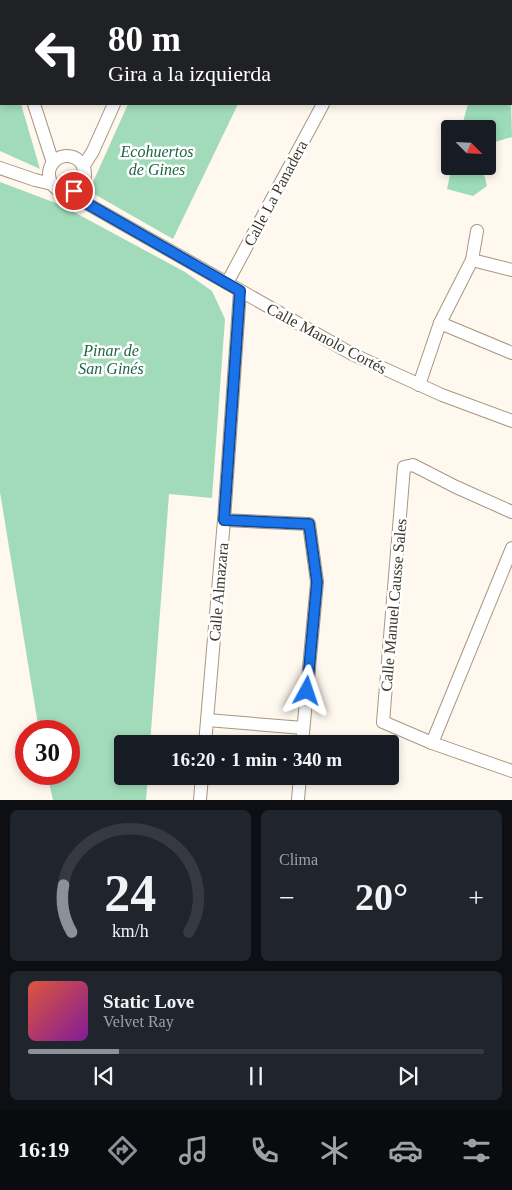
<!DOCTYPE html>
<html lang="es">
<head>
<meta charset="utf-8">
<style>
  body { margin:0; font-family:"Times New Roman",serif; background:#20242c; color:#f1f3f6; height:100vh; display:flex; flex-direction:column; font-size:19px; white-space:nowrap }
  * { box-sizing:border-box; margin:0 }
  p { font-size:16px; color:#9ea1a6 }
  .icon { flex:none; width:28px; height:28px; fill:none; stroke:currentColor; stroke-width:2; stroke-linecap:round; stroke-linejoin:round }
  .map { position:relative; height:800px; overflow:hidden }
  .details { display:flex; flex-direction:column; gap:10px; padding:10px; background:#0d0f14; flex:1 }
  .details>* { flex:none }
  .banner { position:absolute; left:0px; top:0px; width:512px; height:105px; box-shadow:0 2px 8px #0003; background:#202124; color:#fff; overflow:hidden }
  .needle { width:32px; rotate:114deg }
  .fabs { position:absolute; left:441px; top:120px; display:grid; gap:10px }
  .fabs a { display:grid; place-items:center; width:55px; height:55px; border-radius:5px; background:#171b24; box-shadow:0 2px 8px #0003; font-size:25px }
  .speed { position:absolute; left:15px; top:720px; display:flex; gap:10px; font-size:25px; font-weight:700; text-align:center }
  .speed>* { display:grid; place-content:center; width:65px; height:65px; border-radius:50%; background:#171b24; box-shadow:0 2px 8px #0003; line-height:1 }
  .speed .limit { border:8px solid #d22; background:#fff; color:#111 }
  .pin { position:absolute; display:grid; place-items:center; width:42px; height:42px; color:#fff; margin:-21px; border:2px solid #fff; border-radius:50%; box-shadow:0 1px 5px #0007 }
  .me { position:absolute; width:55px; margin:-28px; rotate:5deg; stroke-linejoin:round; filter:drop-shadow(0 0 4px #0008) }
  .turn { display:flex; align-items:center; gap:18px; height:105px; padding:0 25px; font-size:22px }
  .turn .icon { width:65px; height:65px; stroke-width:2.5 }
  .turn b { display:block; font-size:35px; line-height:42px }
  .big { font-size:38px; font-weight:700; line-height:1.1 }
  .details .widget { flex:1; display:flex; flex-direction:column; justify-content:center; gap:8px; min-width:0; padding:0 18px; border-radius:8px; background:#20242c }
  .details .dial { align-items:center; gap:0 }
  .dial svg { height:130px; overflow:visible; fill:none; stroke:#363941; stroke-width:7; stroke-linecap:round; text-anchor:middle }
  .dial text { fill:#f1f3f6; stroke:none }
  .song { display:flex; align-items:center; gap:15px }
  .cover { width:60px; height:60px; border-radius:8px; background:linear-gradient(135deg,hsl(10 70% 55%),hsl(290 70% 35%)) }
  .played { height:5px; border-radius:2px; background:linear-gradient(90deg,#8c9099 20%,#363941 20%) }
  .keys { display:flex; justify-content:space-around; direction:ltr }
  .heat { display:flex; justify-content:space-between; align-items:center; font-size:28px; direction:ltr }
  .details .tiles { flex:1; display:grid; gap:10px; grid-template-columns:1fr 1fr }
  .widget:last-child { grid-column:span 2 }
  .trip { position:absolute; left:114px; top:735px; width:285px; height:50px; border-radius:5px; background:#171b24; box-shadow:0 2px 8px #0003; font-weight:700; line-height:50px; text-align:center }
  .dock { display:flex; height:80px; justify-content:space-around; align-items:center; background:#090b0e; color:#9ea1a6 }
  .dock .icon { width:35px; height:35px }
  .dock .selected { color:#8c9099 }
  .dock b { font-size:22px; color:#f1f3f6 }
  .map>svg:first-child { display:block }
  .green { fill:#a2dbba }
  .forest { fill:#9cdcb8 }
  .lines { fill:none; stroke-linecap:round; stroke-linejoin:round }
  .street-casing { stroke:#a79780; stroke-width:14 }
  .street { stroke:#fff; stroke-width:12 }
  .route-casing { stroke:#114b97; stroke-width:12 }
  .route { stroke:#1a73e8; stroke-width:9 }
  .labels { text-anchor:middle; stroke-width:5; stroke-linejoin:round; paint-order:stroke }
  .park-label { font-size:16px; font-style:italic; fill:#1c6644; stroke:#fff }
  .street-label { font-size:16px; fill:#3c362c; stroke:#fff }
</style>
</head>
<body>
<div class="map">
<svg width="512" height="800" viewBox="0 0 512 800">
  <rect width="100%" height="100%" fill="#fff8ee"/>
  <g class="green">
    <path d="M 0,37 L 1,104 L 21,104 L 40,169 L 0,151 Z"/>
    <path d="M 128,104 L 238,104 L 173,239 L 89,191 Z"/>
    <path d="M 0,182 L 61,205 L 185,272 L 212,291 L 225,319 L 212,498 L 169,494 L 150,744 L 122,744 L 122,776 L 148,776 L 146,800 L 53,800 L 47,774 L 69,774 L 69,731 L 39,731 L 0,492 Z"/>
  </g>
  <g class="forest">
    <path d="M 511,99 L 512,137 L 488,144 L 488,129 L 461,129 L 468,104 L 511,104 Z"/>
    <path d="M 452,166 L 482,166 L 487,186 L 473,196 L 447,189 Z"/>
  </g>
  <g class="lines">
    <defs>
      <g id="street">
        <path d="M 1,0 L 1,2"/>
        <path d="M 480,0 L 482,1"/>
        <path d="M 162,1 L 162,0"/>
        <path d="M 378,1 L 379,0"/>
        <path d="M 511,17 L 512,18"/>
        <path d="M 34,104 L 53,163"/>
        <circle cx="67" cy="174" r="18"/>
        <path d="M 83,167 L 93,151 L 114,104"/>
        <path d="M 0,168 L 35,180 L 52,184"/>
        <path d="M 74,191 L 86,203 L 352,354 L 442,395 L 512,421"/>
        <path d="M 472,260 L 512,270"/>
        <path d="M 227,283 L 323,104"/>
        <path d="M 440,323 L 512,353"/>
        <path d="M 419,385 L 440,323 L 472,260 L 477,231"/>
        <path d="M 512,512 L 456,487 L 413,465 L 404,467 L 383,722 L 432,743 L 512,771"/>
        <path d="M 224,520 L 309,524 L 317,582 L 302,744"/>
        <path d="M 207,720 L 303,728"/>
        <path d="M 432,743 L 512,548"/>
        <path d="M 205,744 L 224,520 L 240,291"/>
        <path d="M 200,800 L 202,776"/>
        <path d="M 298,800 L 300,776"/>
      </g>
    </defs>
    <use href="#street" class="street-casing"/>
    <use href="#street" class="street"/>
  </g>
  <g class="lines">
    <defs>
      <path id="route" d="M 74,191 L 86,203 L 240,291 L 224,520 L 309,524 L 317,582 L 307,691"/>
    </defs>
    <use href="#route" class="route-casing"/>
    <use href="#route" class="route"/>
  </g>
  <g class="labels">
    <g class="park-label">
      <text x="157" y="157">Ecohuertos<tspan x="157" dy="18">de Gines</tspan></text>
      <text x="111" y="356">Pinar de<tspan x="111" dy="18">San Ginés</tspan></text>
    </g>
    <g class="street-label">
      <text transform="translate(275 193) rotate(-62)" y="6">Calle La Panadera</text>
      <text transform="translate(327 338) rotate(28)" y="6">Calle Manolo Cortés</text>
      <text transform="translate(218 592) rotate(-85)" y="6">Calle Almazara</text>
      <text transform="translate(393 605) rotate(-85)" y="6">Calle Manuel Causse Sales</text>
    </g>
  </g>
</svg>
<div class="fabs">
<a><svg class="needle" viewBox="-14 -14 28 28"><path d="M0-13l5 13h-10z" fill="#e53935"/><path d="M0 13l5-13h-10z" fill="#9ea1a6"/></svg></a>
</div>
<div class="speed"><div class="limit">30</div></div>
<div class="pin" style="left:74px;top:191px;background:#d93025"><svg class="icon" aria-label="arrive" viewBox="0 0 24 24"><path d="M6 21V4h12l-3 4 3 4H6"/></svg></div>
<svg class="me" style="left:307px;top:691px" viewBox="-20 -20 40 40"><path d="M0-17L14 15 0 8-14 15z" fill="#1a73e8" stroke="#fff" stroke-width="4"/></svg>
<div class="trip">16:20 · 1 min · 340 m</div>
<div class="banner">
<div class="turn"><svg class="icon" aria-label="left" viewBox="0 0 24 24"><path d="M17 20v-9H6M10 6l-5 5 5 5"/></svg><div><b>80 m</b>Gira a la izquierda</div></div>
</div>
</div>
<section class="details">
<div class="tiles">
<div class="widget dial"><svg viewBox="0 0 100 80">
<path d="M14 69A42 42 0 1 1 86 69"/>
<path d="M14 69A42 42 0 0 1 9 40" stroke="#8c9099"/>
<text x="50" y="56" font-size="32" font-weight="700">24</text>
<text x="50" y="72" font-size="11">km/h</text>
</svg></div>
<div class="widget"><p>Clima</p>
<div class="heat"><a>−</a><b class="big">20°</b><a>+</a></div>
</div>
<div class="widget">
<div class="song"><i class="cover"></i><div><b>Static Love</b><p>Velvet Ray</p></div></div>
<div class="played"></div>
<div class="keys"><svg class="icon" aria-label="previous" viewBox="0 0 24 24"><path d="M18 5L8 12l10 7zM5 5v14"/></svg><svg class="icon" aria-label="pause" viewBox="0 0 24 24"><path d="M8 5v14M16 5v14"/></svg><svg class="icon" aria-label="next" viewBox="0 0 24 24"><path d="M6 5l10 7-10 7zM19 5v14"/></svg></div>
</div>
</div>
</section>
<nav class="dock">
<b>16:19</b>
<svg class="icon selected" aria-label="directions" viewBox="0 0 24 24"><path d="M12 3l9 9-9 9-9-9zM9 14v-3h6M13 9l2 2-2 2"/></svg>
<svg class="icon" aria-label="music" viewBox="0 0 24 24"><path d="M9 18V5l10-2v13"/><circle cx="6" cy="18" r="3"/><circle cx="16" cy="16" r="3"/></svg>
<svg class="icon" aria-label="phone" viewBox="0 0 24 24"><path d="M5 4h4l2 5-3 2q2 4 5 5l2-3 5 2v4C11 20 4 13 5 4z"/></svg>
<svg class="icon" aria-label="climate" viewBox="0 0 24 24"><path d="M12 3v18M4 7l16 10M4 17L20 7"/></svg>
<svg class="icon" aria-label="car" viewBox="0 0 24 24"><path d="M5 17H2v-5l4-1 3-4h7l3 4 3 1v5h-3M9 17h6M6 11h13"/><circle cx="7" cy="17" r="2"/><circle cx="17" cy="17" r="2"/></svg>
<svg class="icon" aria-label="filters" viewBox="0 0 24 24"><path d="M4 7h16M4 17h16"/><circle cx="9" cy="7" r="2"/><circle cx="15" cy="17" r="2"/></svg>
</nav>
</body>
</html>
